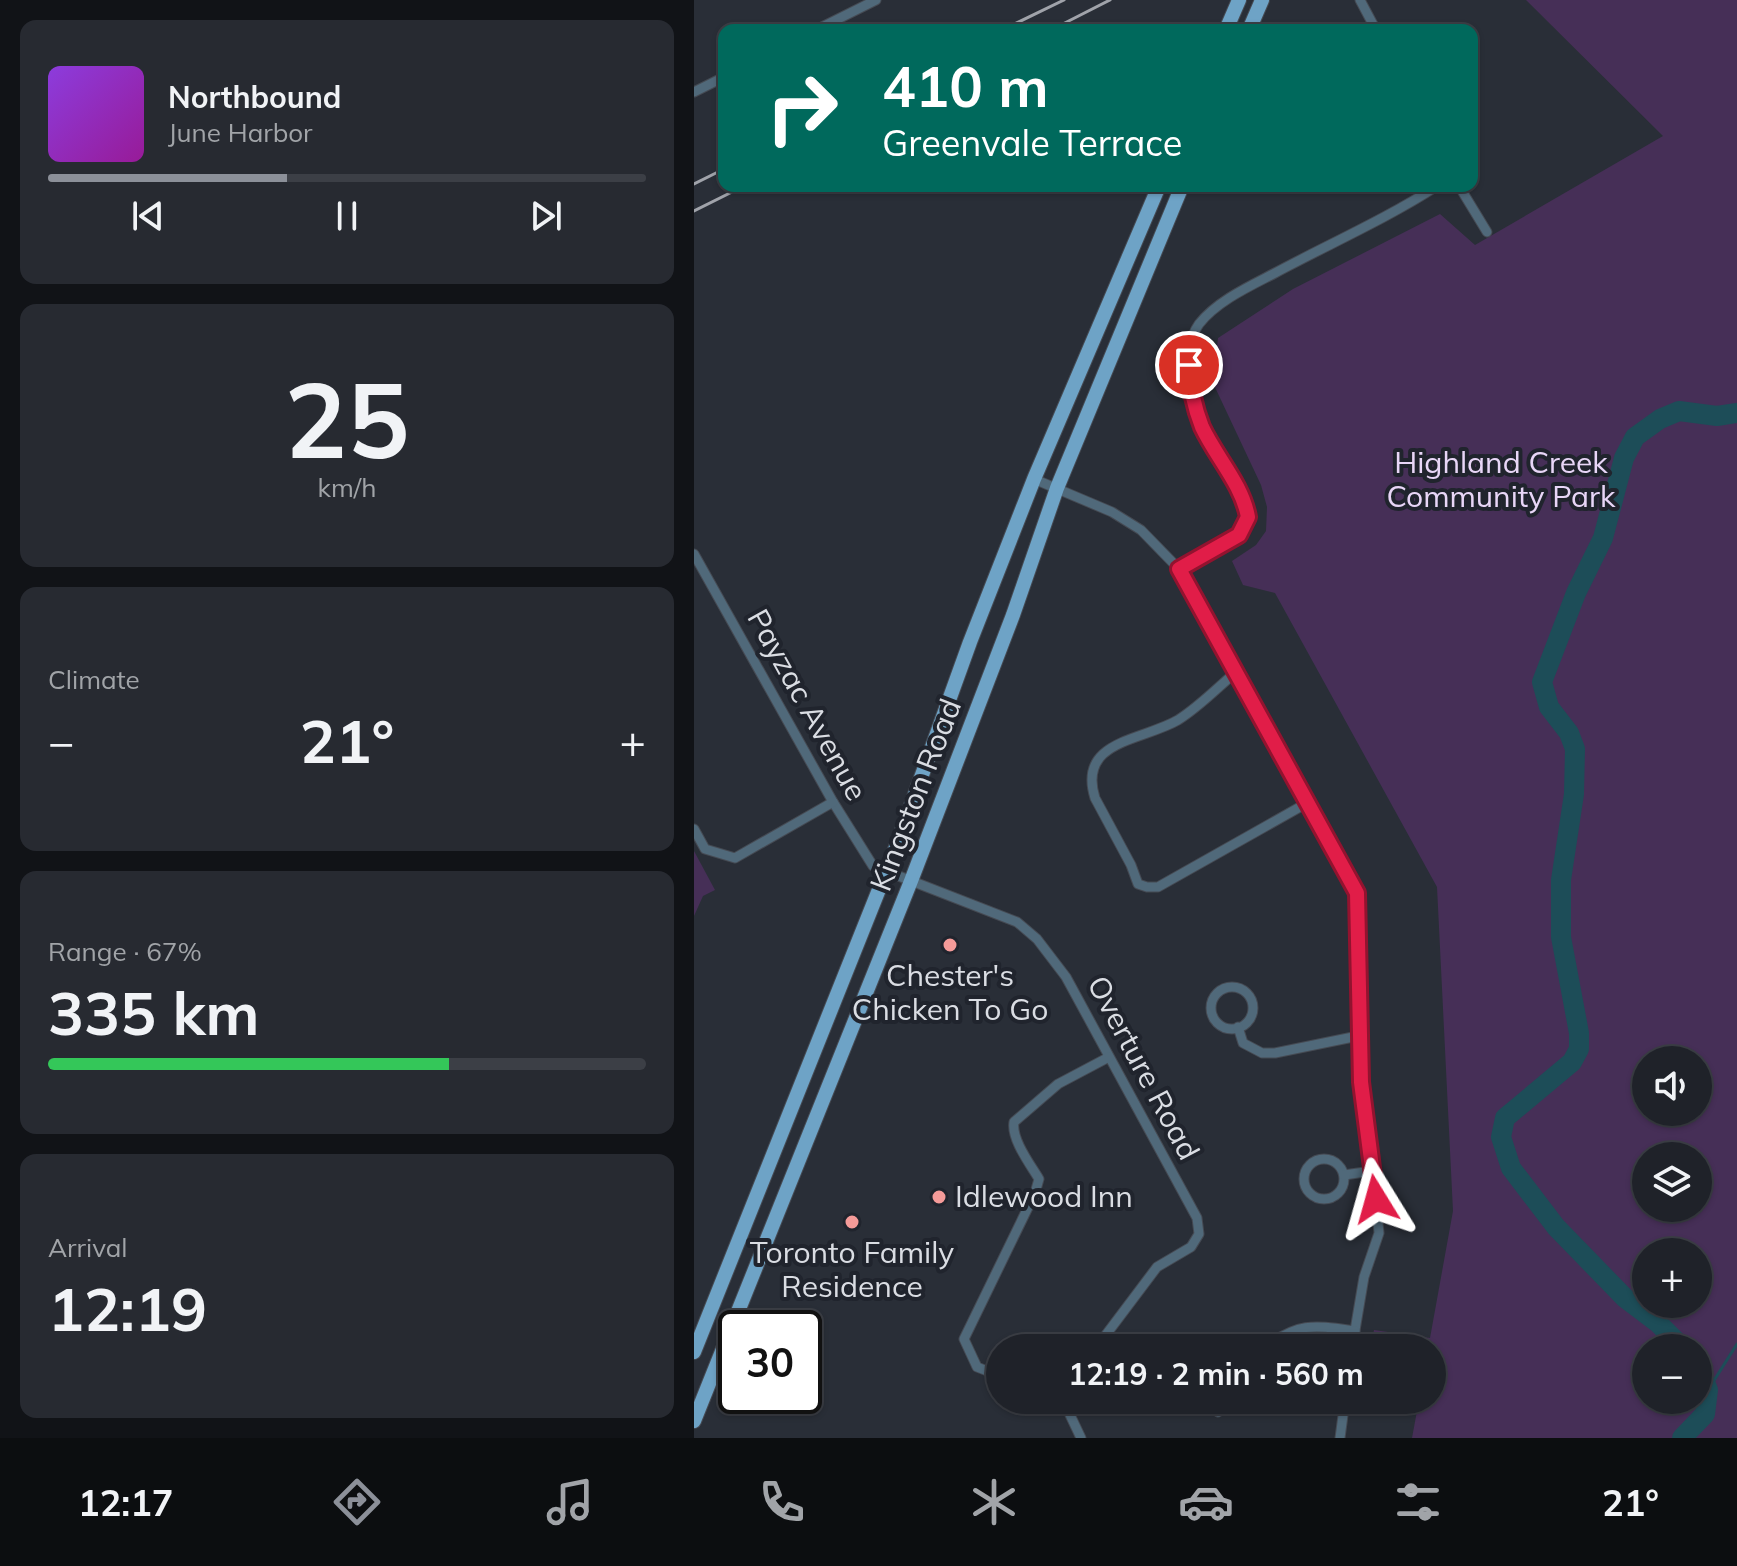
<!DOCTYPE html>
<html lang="en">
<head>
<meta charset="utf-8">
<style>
  body { margin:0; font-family:Mulish,sans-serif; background:#272a31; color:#f1f3f6; height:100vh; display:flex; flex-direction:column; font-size:30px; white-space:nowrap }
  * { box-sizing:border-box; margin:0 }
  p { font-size:26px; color:#a1a4a8 }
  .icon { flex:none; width:44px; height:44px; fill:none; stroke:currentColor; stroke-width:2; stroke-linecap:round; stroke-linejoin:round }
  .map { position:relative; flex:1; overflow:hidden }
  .panel { display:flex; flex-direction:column; gap:20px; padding:20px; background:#111317; width:694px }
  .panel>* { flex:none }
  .top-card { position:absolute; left:24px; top:24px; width:760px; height:168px; border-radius:16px; box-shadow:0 2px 6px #0004,0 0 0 2px #3c3f46; background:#00695c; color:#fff; overflow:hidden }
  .tools { position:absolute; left:938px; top:1046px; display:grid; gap:16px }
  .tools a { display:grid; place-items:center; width:80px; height:80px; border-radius:50%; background:#1f2229; box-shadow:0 2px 6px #0004,0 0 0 2px #3c3f46; font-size:40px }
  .speed { position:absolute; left:24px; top:1310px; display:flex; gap:16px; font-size:40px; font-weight:700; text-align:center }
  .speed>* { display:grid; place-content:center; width:104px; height:104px; border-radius:50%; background:#1f2229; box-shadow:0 2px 6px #0004,0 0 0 2px #3c3f46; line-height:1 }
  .speed .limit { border:4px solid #111; border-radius:12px; background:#fff; color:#111 }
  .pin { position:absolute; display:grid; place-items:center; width:68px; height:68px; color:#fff; margin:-34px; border:4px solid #fff; border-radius:50%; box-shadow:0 2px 8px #0007 }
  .me { position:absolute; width:88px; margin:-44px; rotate:352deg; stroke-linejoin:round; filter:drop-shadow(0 0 6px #0008) }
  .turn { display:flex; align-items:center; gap:28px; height:168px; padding:0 32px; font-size:36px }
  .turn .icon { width:104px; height:104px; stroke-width:2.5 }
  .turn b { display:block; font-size:56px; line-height:68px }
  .big { font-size:60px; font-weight:700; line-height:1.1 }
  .panel .widget { flex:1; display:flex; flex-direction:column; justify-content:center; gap:12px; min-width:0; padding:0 28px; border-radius:16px; background:#272a31 }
  .panel .dial { align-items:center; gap:0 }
  .dial b { font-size:104px; line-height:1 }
  .song { display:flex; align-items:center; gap:24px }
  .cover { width:96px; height:96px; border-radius:12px; background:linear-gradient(135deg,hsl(270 70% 55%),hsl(300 70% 35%)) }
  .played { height:8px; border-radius:4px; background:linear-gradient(90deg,#8c9099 40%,#3c3f46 40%) }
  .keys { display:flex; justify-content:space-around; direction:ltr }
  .heat { display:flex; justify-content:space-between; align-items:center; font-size:44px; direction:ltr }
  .charge { height:12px; border-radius:6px; background:linear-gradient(90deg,#34c759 67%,#3c3f46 0) }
  .trip { position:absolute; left:292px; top:1334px; width:460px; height:80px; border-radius:40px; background:#1f2229; box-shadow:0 2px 6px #0004,0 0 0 2px #3c3f46; font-weight:700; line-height:80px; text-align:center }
  .tabs { display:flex; height:128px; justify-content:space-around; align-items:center; background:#0c0e10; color:#a1a4a8 }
  .tabs .icon { width:56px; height:56px }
  .tabs .on { color:#8c9099 }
  .tabs b { font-size:36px; color:#f1f3f6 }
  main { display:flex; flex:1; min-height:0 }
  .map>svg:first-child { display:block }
  .green { fill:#462f57; fill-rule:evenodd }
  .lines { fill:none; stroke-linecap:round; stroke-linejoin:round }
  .stream { stroke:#1d4d58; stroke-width:3 }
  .river { stroke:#1d4d58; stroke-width:20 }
  .street-casing { stroke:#454a53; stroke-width:11 }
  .primary-casing { stroke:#454a53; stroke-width:16 }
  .street { stroke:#50697a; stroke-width:9 }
  .primary { stroke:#6ea3c6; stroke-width:14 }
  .rail { stroke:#a0a3aa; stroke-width:3 }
  .route-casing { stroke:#92132f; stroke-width:20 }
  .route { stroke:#e11d48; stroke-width:14 }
  .poi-dot { fill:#f59b99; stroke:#20242d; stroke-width:3 }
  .labels { text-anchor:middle; stroke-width:8; stroke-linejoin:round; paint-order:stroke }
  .park-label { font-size:30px; fill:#e8d6f7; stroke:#20242d }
  .street-label { font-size:30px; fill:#dadde3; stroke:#20242d }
  .poi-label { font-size:30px; fill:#dadde3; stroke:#20242d }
</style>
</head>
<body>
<main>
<section class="panel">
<div class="widget">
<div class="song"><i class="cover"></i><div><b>Northbound</b><p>June Harbor</p></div></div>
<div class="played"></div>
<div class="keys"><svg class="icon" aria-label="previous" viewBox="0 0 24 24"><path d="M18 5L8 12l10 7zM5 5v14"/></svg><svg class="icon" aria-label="pause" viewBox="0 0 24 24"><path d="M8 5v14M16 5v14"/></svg><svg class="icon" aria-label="next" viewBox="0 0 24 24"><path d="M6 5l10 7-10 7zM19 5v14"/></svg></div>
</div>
<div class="widget dial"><b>25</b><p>km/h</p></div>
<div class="widget"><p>Climate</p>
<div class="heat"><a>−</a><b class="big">21°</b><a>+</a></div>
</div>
<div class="widget"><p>Range · 67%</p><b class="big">335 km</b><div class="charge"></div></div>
<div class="widget"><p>Arrival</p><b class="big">12:19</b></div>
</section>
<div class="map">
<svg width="1043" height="1438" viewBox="0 0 1043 1438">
  <rect width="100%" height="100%" fill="#292e37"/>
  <g class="green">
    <path d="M 832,0 L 1043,0 L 1043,1438 L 718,1438 L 725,1400 L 738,1400 L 738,1348 L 678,1340 L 680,1330 L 736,1338 L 759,1211 L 743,887 L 581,593 L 549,585 L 538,561 L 562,545 L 572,531 L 573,507 L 567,485 L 519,383 L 524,338 L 599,289 L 746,214 L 781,245 L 969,136 ZM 1004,1060 L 1004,1112 L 952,1112 L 952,1060 ZM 1004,1156 L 1004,1208 L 952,1208 L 952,1156 ZM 1004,1252 L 1004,1304 L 952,1304 L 952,1252 ZM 1004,1348 L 1004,1400 L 952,1400 L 952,1348 Z"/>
    <path d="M 0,851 L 21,890 L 9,896 L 0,916 Z"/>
  </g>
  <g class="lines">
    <path class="stream" d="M 1014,1390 L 1043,1344"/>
    <g class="river">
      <path d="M 989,1348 L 964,1323 L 931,1298 L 862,1227 L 817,1168 L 807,1137 L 811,1118 L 878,1062 L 885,1049 L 885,1033 L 867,937 L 867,880 L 880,794 L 881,749 L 875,733 L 855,707 L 848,682 L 882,593 L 909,538 L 930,458 L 941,437 L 966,419 L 985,411 L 1023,416 L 1043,413"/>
      <path d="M 988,1438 L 1011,1414 L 1014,1390 L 1004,1365"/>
    </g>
    <defs>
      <g id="street">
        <path d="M 666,0 L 682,30"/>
        <path d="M 122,30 L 182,0"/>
        <path d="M 0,92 L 30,77"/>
        <path d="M 765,186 L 793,232"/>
        <path d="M 340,479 L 418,512 L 447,530 L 485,569 L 663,893 L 667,1082 L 673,1113 L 685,1233 L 670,1277 L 658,1348"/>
        <path d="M 0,554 L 139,802 L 179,866 L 323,922 L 343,939 L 372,977 L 503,1218 L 505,1234 L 497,1247 L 463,1267 L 402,1348"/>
        <path d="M 485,569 L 545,535 L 554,517 C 546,473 506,437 496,389 C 493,370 493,340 505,324 C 523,301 556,286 581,273 C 635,244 692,219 743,186"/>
        <path d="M 542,672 C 523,688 505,707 484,720 C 448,741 383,740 401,798 L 437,865 L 444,884 L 453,887 L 464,887 L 613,803"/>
        <path d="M 0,829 L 11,849 L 41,858 L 139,802"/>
        <circle cx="538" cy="1008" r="21"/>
        <path d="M 544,1027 L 549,1043 L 568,1053 L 581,1053 L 664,1036"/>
        <circle cx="630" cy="1179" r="20"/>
        <path d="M 650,1175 L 678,1171"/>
        <path d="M 570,1348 C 605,1322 619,1325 661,1331"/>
        <path d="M 306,1376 L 283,1367 L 270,1339 L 341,1193 L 345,1179 C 336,1164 317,1139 320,1122 L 364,1084 L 415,1057"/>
        <path d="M 369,1400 L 387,1438"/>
        <path d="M 524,1412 L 526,1400"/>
        <path d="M 646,1438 L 651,1400"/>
      </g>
      <g id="primary">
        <path d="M 532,30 L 545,0"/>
        <path d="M 555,30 L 568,0"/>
        <path d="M 0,1352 L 202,847 L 276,642 L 340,479 L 465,186"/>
        <path d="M 0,1421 L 217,881 L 319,615 L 363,488 L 488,186"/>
      </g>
    </defs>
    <use href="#street" class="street-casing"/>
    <use href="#primary" class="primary-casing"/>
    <use href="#street" class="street"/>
    <use href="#primary" class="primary"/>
    <g class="rail">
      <path d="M 308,30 L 370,0"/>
      <path d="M 357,30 L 416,0"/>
      <path d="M 0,184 L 30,169"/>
      <path d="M 0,211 L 50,186"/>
    </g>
  </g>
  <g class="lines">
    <defs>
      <path id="route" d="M 495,365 C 496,386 500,407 508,427 C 522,457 548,484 554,517 L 545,535 L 485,569 L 663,893 L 667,1082 L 682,1199"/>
    </defs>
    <use href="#route" class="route-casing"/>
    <use href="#route" class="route"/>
  </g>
  <g class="poi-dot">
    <circle cx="256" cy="945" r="8"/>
    <circle cx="245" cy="1197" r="8"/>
    <circle cx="158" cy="1222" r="8"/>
  </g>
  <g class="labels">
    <g class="park-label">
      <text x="807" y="473">Highland Creek<tspan x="807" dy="34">Community Park</tspan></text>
    </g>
    <g class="street-label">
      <text transform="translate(113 705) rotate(61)" y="10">Payzac Avenue</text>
      <text transform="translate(222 795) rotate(-69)" y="10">Kingston Road</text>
      <text transform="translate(449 1068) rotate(62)" y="10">Overture Road</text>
    </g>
    <g class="poi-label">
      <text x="256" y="986">Chester's<tspan x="256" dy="34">Chicken To Go</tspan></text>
      <text x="261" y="1207" text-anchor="start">Idlewood Inn</text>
      <text x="158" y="1263">Toronto Family<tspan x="158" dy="34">Residence</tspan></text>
    </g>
  </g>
</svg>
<div class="tools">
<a><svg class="icon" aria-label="sound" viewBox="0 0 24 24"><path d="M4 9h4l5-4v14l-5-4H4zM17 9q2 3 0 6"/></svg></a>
<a><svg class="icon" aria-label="layers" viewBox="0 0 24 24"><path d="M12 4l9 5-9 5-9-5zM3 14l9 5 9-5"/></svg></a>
<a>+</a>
<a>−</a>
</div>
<div class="speed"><div class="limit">30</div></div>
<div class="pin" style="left:495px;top:365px;background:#d93025"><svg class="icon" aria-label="arrive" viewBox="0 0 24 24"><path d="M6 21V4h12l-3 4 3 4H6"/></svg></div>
<svg class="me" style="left:682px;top:1199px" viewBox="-20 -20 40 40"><path d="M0-17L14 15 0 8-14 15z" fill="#e11d48" stroke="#fff" stroke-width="4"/></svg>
<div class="trip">12:19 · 2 min · 560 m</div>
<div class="top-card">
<div class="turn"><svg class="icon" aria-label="right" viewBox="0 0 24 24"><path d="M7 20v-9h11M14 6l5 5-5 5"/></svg><div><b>410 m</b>Greenvale Terrace</div></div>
</div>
</div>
</main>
<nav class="tabs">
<b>12:17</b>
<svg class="icon on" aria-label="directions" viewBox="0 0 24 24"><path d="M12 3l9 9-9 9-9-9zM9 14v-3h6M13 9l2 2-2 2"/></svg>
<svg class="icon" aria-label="music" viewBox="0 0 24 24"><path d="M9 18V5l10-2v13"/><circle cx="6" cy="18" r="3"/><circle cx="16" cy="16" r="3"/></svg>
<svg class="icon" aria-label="phone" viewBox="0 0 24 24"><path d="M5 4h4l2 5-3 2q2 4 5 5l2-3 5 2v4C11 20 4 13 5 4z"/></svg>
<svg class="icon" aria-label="climate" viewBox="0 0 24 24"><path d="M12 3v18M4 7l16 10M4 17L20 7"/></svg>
<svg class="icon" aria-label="car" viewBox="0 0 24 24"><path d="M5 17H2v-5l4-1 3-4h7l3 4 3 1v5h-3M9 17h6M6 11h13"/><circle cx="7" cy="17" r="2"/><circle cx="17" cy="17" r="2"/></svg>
<svg class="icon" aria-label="filters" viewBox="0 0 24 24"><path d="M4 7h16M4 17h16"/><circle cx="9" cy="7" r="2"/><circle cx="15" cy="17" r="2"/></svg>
<b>21°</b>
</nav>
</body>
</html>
